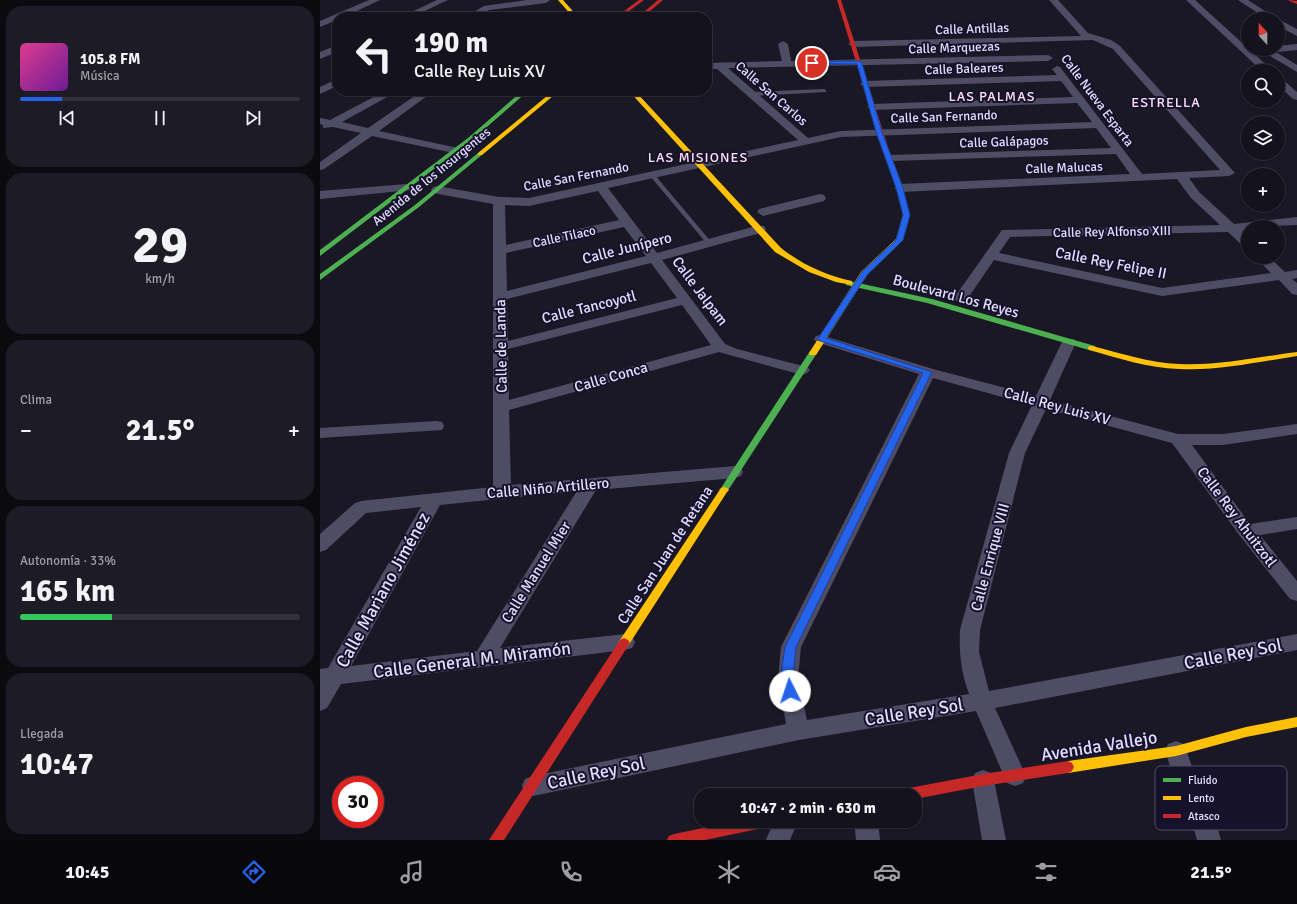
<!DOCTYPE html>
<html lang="es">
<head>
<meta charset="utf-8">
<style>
  body { margin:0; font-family:Signika,sans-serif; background:#1d1b25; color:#f1f3f6; height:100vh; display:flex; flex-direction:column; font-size:15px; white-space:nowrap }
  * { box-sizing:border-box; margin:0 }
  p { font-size:13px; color:#9d9ea3 }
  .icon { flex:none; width:22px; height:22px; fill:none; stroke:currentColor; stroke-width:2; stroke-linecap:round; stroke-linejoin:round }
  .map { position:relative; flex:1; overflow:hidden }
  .sheet { display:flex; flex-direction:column; gap:6px; padding:6px; background:#0b0a0f; width:320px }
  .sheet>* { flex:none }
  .banner { position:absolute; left:12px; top:12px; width:380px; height:84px; border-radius:16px; box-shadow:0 1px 3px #0004,0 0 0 1px #33323b; background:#14121c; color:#f1f3f6; overflow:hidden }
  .needle { width:26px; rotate:339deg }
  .buttons { position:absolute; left:921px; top:12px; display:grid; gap:8px }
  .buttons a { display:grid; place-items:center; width:44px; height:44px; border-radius:50%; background:#14121c; box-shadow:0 1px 3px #0004,0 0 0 1px #33323b; font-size:20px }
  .speed { position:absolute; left:12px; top:776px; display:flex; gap:8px; font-size:20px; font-weight:700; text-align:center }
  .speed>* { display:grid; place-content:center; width:52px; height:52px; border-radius:50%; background:#14121c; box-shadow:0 1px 3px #0004,0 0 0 1px #33323b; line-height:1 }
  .speed .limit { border:6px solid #d22; background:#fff; color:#111 }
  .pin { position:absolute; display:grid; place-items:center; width:34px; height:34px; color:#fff; margin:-17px; border:2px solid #fff; border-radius:50%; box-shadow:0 1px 4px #0007 }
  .me { position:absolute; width:44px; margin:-22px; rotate:356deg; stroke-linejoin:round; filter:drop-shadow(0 0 3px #0008) }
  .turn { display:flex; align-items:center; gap:14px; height:84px; padding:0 16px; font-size:18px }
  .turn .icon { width:52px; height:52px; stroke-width:2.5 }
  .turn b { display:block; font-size:28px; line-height:34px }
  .big { font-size:30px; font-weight:800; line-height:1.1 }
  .sheet .widget { flex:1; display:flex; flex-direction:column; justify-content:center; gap:6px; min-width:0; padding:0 14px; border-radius:16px; background:#1d1b25 }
  .sheet .dial { align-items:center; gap:0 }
  .dial b { font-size:52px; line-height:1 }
  .song { display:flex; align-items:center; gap:12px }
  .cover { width:48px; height:48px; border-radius:6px; background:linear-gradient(135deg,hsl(330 70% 55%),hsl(280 70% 35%)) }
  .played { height:4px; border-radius:2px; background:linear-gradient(90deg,#2563eb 15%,#33323b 15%) }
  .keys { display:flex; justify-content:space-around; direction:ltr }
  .heat { display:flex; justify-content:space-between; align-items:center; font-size:22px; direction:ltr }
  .charge { height:6px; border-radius:3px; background:linear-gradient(90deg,#34c759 33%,#33323b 0) }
  .trip { position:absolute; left:374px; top:788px; width:228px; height:40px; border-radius:16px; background:#14121c; box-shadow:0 1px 3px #0004,0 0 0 1px #33323b; font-weight:800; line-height:40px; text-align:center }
  .menu { display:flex; height:64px; justify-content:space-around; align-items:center; background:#08070b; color:#9d9ea3 }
  .menu .icon { width:28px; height:28px }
  .menu .current { color:#2563eb }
  .menu b { font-size:18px; color:#f1f3f6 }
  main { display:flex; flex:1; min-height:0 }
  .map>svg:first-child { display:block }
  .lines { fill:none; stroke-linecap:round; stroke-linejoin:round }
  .lane { fill:#4f4d66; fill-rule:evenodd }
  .street { fill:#4f4d66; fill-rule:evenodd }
  .fast { fill:#4caf50; fill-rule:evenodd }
  .slow { fill:#ffc107; fill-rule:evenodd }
  .jam { fill:#c62828; fill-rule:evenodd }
  .route { fill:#2563eb; stroke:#184099 }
  .labels { text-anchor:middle; stroke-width:4; stroke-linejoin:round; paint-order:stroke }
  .far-street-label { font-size:13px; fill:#e2ddfe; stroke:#17122b }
  .far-quarter-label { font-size:14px; letter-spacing:1px; fill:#fedff1; stroke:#17122b }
  .street-label { font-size:15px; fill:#e2ddfe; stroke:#17122b }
  .near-street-label { font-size:18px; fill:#e2ddfe; stroke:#17122b }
  .key { fill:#17122b; stroke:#544f6a; stroke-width:1 }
  .key-label { font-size:11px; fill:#e2ddfe }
</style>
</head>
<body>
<main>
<section class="sheet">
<div class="widget">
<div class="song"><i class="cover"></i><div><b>105.8 FM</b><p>Música</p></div></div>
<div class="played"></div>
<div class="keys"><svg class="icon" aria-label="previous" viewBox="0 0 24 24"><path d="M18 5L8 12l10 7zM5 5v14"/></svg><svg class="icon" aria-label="pause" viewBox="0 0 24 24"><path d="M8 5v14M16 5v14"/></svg><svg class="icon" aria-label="next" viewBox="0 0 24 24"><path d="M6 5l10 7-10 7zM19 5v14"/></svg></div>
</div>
<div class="widget dial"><b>29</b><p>km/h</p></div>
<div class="widget"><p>Clima</p>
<div class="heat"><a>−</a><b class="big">21.5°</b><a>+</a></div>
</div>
<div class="widget"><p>Autonomía · 33%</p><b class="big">165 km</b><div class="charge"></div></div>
<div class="widget"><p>Llegada</p><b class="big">10:47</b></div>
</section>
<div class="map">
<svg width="977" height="840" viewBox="0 0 977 840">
  <rect width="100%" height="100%" fill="#1a1825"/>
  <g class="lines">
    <g class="lane">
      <path d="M 504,89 L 506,90 L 506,92 L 433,96 L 430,94 L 433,92 Z"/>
      <path d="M 332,173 L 334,174 L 392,243 L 392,245 L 388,245 L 330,176 L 329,175 Z"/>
    </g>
    <g class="street">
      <path d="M 49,0 L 60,0 L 24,17 L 17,17 L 17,20 L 0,27 L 0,21 Z"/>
      <path d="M 117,0 L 128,0 L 92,17 L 81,17 Z"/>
      <path d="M 207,0 L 230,0 L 226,3 L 169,10 L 156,17 L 145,17 L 164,6 Z"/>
      <path d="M 729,0 L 738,0 L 768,33 L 791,40 L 799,45 L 915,173 L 909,176 L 869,178 L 879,192 L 914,224 L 977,217 L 977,225 L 928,227 L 928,230 L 922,231 L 928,236 L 928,247 L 923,246 L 908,232 L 690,237 L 679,253 L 842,288 L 951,273 L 935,257 L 949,257 L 965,272 L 977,270 L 977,278 L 972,279 L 977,283 L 977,295 L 972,294 L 959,280 L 842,296 L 674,260 L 646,301 L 636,301 L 634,298 L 682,230 L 900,225 L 871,198 L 857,179 L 580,192 L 574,188 L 580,184 L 810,174 L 796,154 L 570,161 L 564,158 L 570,155 L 791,148 L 776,128 L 521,137 L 288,188 L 337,253 L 436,226 L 444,226 L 446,229 L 444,232 L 342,260 L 405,344 L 417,349 L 487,367 L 490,370 L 487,373 L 482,375 L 399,352 L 189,410 L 191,485 L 415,466 L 421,468 L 423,472 L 421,476 L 415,478 L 276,490 L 180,648 L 305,634 L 312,636 L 315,642 L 312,648 L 305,650 L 21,684 L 7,708 L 0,711 L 0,669 L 8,668 L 101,507 L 46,513 L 6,550 L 0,552 L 0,534 L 35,503 L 41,501 L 173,487 L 173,204 L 113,193 L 111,190 L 113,187 L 117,186 L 179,197 L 209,198 L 478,140 L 397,69 L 387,69 L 387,63 L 462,61 L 458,44 L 463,41 L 468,44 L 471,61 L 728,55 L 733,58 L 728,61 L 408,68 L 488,138 L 521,131 L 772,122 L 757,103 L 552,110 L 547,107 L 552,104 L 753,97 L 741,81 L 545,87 L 540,84 L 545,81 L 737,75 L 732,69 L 737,66 L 740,67 L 822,174 L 900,170 L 793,49 L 773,40 L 533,47 L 528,44 L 533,41 L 761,36 ZM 278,191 L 299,220 L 186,245 L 185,205 L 209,206 ZM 304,227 L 326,256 L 187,291 L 186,253 ZM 331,263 L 357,298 L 188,341 L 187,299 ZM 362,305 L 391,345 L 189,400 L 188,349 ZM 257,491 L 157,651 L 31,666 L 120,505 Z"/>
      <path d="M 866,0 L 875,0 L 953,71 L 942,71 Z"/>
      <path d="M 918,0 L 928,0 L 957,19 L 947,19 Z"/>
      <path d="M 958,19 L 977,29 L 977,36 L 958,26 Z"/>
      <path d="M 977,44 L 977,50 L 958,52 L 953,49 L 958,49 L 958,46 Z"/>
      <path d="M 17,45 L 17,52 L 0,59 L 0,52 Z"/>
      <path d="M 942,49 L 951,49 L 977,65 L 977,72 L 943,52 Z"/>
      <path d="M 958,77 L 961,78 L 977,92 L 977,100 L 973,99 L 958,85 Z"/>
      <path d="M 17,79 L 17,86 L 0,94 L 0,87 Z"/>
      <path d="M 65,91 L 78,91 L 22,122 L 48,128 L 102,91 L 114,91 L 59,131 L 138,148 L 140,150 L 138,152 L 134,153 L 52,136 L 4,169 L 0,170 L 0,162 L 41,133 L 13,127 L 3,128 L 3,125 L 0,124 L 0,118 L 10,120 Z"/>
      <path d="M 87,184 L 93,188 L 91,190 L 0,199 L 0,191 Z"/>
      <path d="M 500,194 L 504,195 L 506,198 L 504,201 L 443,216 L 437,212 L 439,209 Z"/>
      <path d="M 501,335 L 613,369 L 716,396 L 742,342 L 744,339 L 754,339 L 756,342 L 730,400 L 858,434 L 903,434 L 977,424 L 977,434 L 903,445 L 872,445 L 930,524 L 977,517 L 977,529 L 940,535 L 977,581 L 977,601 L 970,599 L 920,536 L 852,443 L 726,409 L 705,453 L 660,630 L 659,652 L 669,691 L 977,634 L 977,650 L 675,708 L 706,776 L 703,783 L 695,786 L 687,783 L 656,711 L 479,740 L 213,796 L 205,793 L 202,786 L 205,779 L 213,776 L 466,724 L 458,678 L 461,647 L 599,374 L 496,342 L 494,339 L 496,336 ZM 613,378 L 712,405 L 689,453 L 640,630 C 639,655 641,671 649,694 L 487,720 L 478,678 L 481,647 Z"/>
      <path d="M 116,421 L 122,422 L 124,426 L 122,430 L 0,438 L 0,428 Z"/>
      <path d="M 856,741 L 864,744 L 876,778 L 891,806 L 901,840 L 877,840 L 868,808 L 855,781 L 845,751 L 848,744 Z"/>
      <path d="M 663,770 L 671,773 L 674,780 L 686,840 L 662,840 L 652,780 L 655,773 Z"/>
      <path d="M 454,821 L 478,821 L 470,840 L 446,840 Z"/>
      <path d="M 534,821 L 558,821 L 560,840 L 536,840 Z"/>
    </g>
    <g class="fast">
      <path d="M 202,91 L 208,91 L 152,140 L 0,256 L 0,250 L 148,138 Z"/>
      <path d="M 158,153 L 163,154 L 99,207 L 0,280 L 0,274 L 95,205 Z"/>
      <path d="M 526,281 L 529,281 L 612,299 L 775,346 L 776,348 L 775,350 L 769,350 L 607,303 L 526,285 Z"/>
      <path d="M 490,351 L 496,351 L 497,353 L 407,492 L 401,492 L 399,490 L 401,488 Z"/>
    </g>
    <g class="slow">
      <path d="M 238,0 L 243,0 L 258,17 L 253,17 Z"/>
      <path d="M 233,91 L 239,91 L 162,155 L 158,155 L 158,153 Z"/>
      <path d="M 309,91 L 315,91 L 461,248 C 483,265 505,275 532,281 L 532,285 L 516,282 L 489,272 L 455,252 Z"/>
      <path d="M 566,148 L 569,150 L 583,188 L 589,215 L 583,240 L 547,275 L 496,355 L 490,355 L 489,353 L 541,272 L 576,239 L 583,215 L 577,188 L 563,150 Z"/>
      <path d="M 769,346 L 772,346 C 801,353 829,363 859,364 C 898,366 938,357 977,352 L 977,356 C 938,362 898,371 859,369 C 828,368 798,358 769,350 L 768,348 Z"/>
      <path d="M 404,487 L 407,488 L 409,490 L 407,492 L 308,646 L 304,648 L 300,646 L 298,643 L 300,640 L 401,488 Z"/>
      <path d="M 977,717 L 977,727 L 926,737 L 856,756 L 748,773 L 744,771 L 742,767 L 744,763 L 748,761 L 856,746 L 926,727 Z"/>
    </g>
    <g class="jam">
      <path d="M 319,0 L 324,0 L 301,17 L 296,17 Z"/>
      <path d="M 338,0 L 343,0 L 323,17 L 318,17 Z"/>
      <path d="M 517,0 L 521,0 L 569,150 L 568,151 L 563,150 Z"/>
      <path d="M 969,0 L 977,1 L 977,4 L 969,1 Z"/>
      <path d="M 304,638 L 308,640 L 310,643 L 308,646 L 184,840 L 169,840 L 300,640 Z"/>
      <path d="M 748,761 L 752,763 L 754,767 L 752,771 L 748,773 L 663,786 L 595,799 L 595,795 L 578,795 L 579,791 L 584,789 L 663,774 Z"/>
      <path d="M 417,821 L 455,821 L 453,825 L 448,827 L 385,840 L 347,840 L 349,836 L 354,834 Z"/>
    </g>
  </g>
  <path class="route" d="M 492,61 L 540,61 L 542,63 L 562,132 L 583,188 L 590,215 L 583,240 L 547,275 L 506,338 L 612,372 L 476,647 L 473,678 L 476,691 L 474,694 L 470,696 L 465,694 C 458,680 463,662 465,647 L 603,373 L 497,340 L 542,272 L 576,240 L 583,215 L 576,188 L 556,132 L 537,64 L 490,64 Z"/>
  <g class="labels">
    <g class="far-street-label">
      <text transform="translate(652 28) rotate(-2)" y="5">Calle Antillas</text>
      <text transform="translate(634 47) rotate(-2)" y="5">Calle Marquezas</text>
      <text transform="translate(644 68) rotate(-2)" y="5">Calle Baleares</text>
      <text transform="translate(452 93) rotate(41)" y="5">Calle San Carlos</text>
      <text transform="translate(778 100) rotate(53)" y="5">Calle Nueva Esparta</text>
      <text transform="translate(624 116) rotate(-2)" y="5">Calle San Fernando</text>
      <text transform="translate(684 141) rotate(-2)" y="5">Calle Galápagos</text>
      <text transform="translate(744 167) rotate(-2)" y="5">Calle Malucas</text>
      <text transform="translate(111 176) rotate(-39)" y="5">Avenida de los Insurgentes</text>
      <text transform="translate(256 176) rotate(-11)" y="5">Calle San Fernando</text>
      <text transform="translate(792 231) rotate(-1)" y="5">Calle Rey Alfonso XIII</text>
      <text transform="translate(244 236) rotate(-12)" y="5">Calle Tilaco</text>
    </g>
    <g class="far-quarter-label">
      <text x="672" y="101">LAS PALMAS</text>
      <text x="846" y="107">ESTRELLA</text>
      <text x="378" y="162">LAS MISIONES</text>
    </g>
    <g class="street-label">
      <text transform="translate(307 248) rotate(-14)" y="5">Calle Junípero</text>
      <text transform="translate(791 263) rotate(11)" y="5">Calle Rey Felipe II</text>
      <text transform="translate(380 291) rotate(53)" y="5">Calle Jalpam</text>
      <text transform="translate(636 296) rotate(15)" y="5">Boulevard Los Reyes</text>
      <text transform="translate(269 307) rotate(-14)" y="5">Calle Tancoyotl</text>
      <text transform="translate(181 346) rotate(-91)" y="5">Calle de Landa</text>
      <text transform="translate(291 377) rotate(-16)" y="5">Calle Conca</text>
      <text transform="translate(737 406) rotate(15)" y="5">Calle Rey Luis XV</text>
      <text transform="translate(228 488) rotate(-5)" y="5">Calle Niño Artillero</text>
      <text transform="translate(917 517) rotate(53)" y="5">Calle Rey Ahuitzotl</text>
      <text transform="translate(345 555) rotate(-57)" y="5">Calle San Juan de Retana</text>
      <text transform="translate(670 557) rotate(-75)" y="5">Calle Enrique VIII</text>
      <text transform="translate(216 572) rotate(-58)" y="5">Calle Manuel Mier</text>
    </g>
    <g class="near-street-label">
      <text transform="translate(63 590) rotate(-61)" y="6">Calle Mariano Jiménez</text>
      <text transform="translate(913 654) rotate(-11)" y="6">Calle Rey Sol</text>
      <text transform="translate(152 660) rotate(-7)" y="6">Calle General M. Miramón</text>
      <text transform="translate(594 712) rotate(-9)" y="6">Calle Rey Sol</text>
      <text transform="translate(779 746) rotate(-9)" y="6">Avenida Vallejo</text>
      <text transform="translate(276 773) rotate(-12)" y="6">Calle Rey Sol</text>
    </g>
  </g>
  <rect x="835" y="766" width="132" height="64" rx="6" class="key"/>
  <rect x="843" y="778" width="18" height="4" fill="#4caf50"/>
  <rect x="843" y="796" width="18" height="4" fill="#ffc107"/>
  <rect x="843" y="814" width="18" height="4" fill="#c62828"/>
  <g class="key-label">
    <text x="868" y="784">Fluido</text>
    <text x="868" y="802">Lento</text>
    <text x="868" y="820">Atasco</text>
  </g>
</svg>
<div class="buttons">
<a><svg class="needle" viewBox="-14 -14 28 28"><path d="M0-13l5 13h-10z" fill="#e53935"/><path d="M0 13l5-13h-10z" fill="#9d9ea3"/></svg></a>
<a><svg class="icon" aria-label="search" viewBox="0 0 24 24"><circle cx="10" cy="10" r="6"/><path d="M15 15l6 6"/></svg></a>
<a><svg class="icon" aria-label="layers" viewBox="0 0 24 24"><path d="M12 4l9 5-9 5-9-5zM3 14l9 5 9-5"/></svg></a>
<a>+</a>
<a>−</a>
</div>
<div class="speed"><div class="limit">30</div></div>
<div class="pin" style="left:492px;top:63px;background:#d93025"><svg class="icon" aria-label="arrive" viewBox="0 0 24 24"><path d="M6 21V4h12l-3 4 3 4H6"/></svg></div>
<svg class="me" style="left:470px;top:691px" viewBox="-20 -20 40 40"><circle r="19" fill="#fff"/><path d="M0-13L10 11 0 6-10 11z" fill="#2563eb"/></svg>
<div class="trip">10:47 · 2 min · 630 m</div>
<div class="banner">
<div class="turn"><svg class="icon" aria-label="left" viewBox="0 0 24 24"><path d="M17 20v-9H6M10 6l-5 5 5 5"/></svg><div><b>190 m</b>Calle Rey Luis XV</div></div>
</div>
</div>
</main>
<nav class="menu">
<b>10:45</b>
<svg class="icon current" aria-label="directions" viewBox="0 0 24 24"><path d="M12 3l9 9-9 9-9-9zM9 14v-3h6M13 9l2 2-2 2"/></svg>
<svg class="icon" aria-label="music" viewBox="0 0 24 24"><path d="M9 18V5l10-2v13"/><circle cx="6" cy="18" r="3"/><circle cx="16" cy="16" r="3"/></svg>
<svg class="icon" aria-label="phone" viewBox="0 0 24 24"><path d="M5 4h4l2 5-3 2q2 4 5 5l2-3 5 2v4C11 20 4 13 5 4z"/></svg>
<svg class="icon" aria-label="climate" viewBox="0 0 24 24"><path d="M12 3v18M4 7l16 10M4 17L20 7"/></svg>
<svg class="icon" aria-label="car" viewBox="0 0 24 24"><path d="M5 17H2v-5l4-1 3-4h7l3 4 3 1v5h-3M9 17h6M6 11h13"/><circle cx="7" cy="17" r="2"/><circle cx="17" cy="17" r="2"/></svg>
<svg class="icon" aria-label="filters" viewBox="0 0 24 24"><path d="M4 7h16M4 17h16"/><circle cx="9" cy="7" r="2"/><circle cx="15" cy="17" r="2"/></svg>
<b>21.5°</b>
</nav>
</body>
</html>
